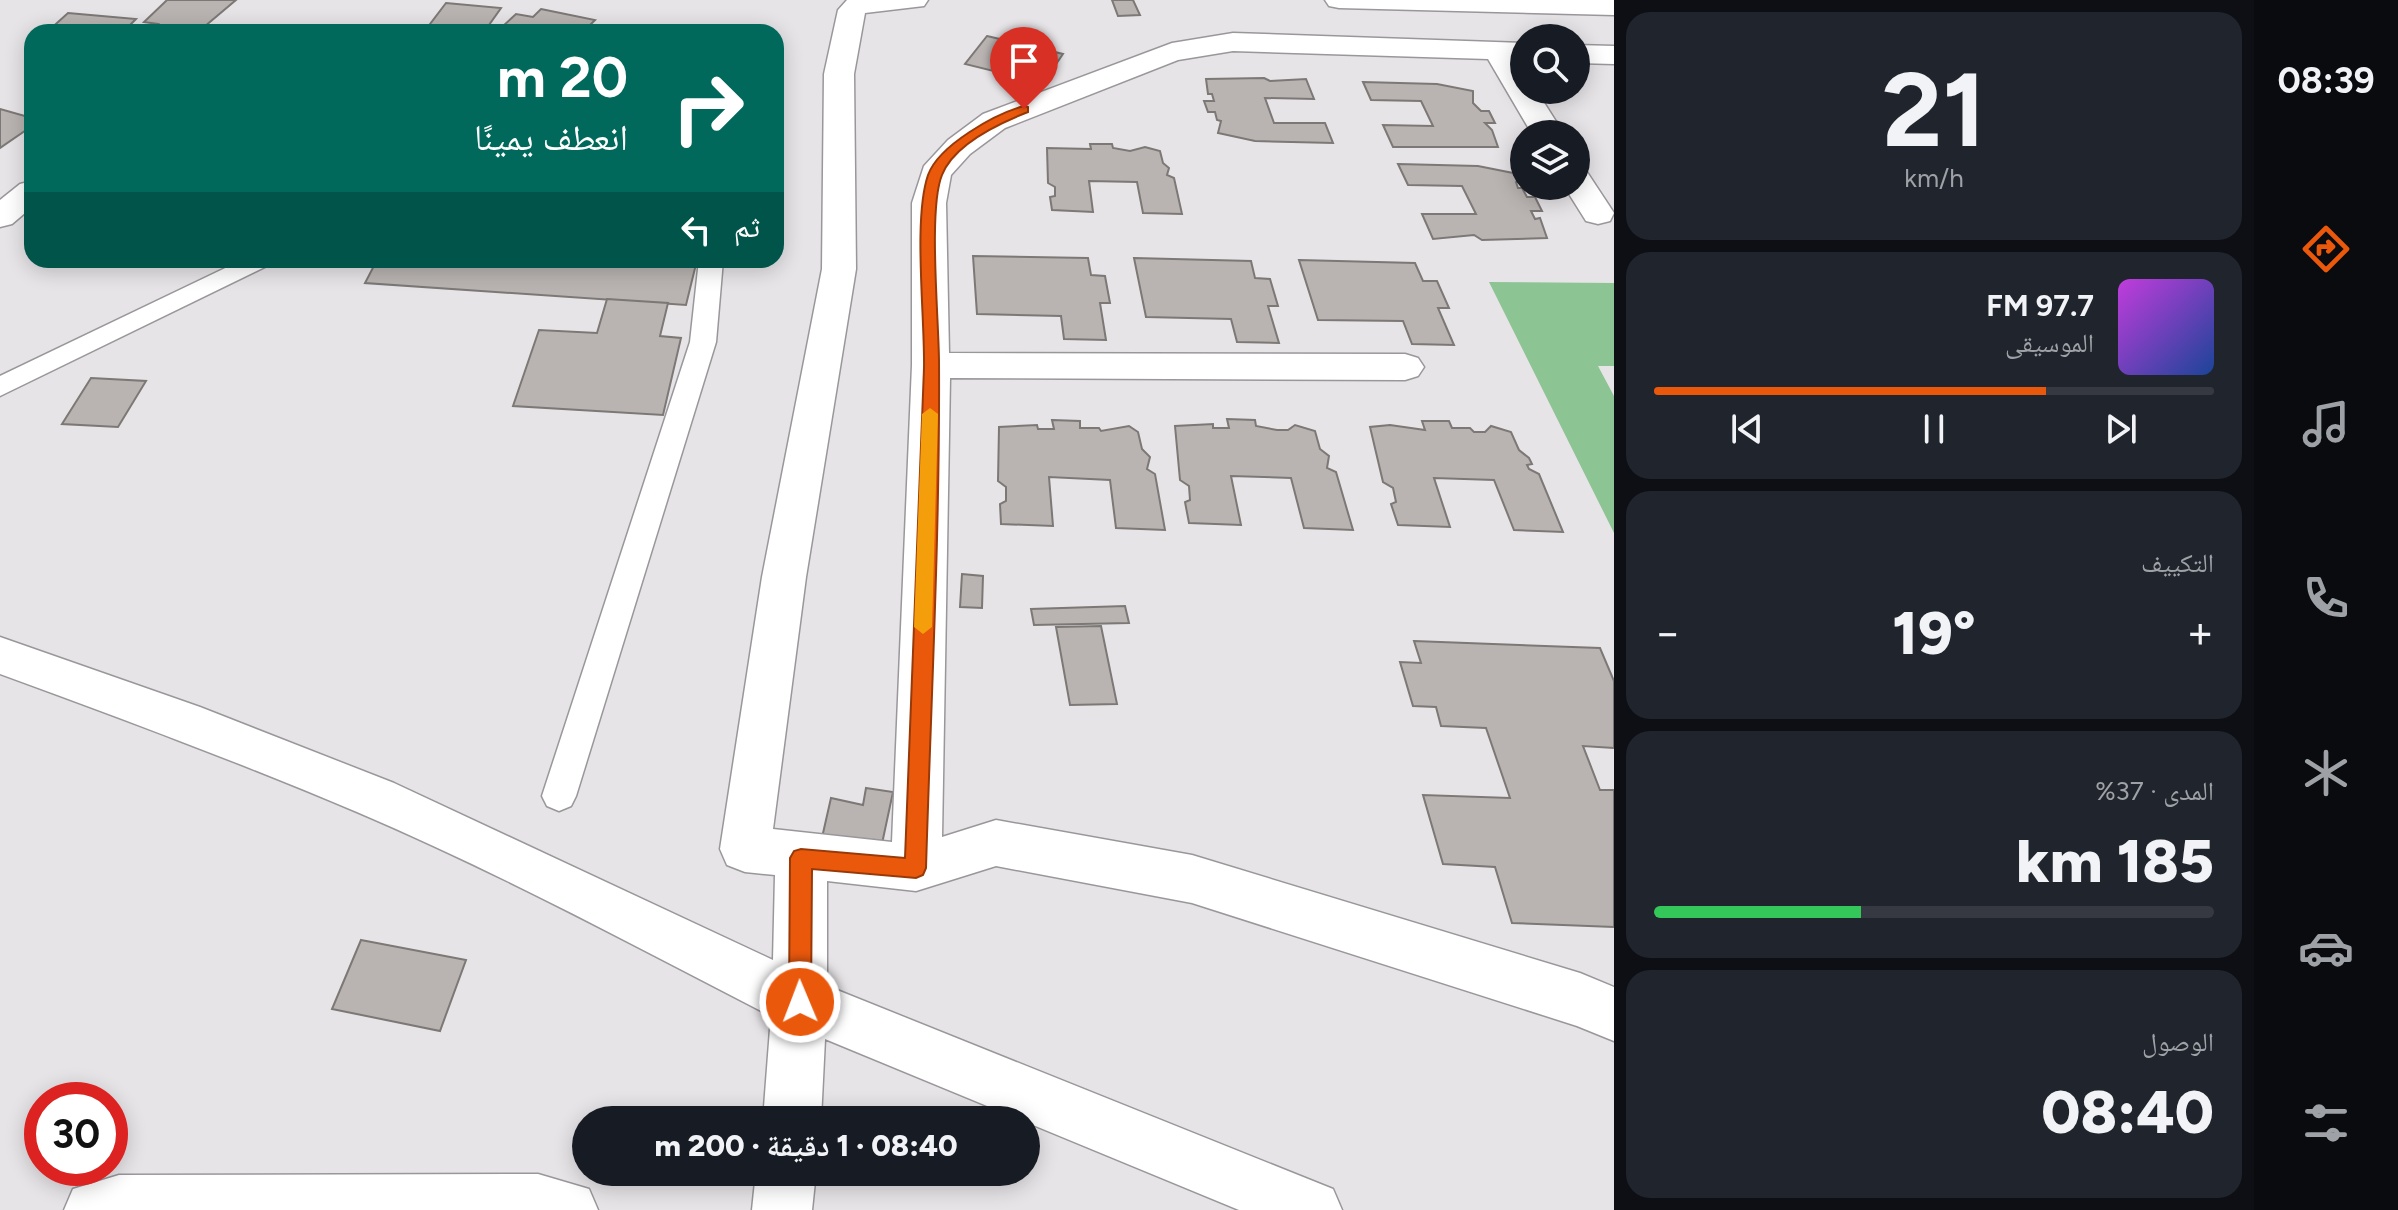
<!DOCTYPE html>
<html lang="ar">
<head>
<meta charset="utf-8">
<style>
  body { margin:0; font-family:Figtree,"Noto Naskh Arabic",sans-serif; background:#20242c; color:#f1f3f6; direction:rtl; height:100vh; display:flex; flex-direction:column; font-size:30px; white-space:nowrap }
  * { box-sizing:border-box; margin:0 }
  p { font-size:26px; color:#9ea1a6 }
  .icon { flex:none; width:44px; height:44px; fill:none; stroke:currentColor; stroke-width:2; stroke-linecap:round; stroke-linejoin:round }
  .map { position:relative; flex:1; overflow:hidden; direction:ltr }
  .side { display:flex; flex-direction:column; gap:12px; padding:12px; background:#0d0f14; width:640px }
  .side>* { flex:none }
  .guide { position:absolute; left:24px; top:24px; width:760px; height:244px; border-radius:24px; box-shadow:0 4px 20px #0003; direction:rtl; background:#00695c; color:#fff; overflow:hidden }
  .buttons { position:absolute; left:1510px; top:24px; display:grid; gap:16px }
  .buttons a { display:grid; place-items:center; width:80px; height:80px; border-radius:50%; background:#171b24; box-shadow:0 4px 20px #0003; font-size:40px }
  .speed { position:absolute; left:24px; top:1082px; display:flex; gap:16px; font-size:40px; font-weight:700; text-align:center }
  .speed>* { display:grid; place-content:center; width:104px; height:104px; border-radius:50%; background:#171b24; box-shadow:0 4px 20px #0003; line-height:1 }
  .speed .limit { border:12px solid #d22; background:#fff; color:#111 }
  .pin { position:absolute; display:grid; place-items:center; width:68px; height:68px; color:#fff; margin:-82px -34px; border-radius:50% 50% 50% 0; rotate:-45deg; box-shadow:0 0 8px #0007 }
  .pin .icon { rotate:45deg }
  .me { position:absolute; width:88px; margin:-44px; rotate:359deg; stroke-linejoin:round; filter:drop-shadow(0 0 6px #0008) }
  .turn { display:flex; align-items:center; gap:28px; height:168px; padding:0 24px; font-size:36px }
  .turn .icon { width:104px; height:104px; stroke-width:2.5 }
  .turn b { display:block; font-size:56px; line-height:68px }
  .then { display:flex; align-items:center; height:76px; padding:0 24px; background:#0003; gap:16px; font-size:30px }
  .big { font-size:60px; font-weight:800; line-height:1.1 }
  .side .card { flex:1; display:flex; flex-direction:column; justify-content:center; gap:12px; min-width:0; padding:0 28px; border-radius:24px; background:#20242c }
  .side .dial { align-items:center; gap:0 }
  .dial b { font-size:104px; line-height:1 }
  .song { display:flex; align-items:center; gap:24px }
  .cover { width:96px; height:96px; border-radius:12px; background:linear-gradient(135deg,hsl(290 70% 55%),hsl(220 70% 35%)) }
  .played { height:8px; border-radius:4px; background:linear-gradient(90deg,#ea580c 70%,#363941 70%) }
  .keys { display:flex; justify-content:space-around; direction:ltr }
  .heat { display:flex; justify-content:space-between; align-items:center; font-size:44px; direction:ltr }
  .charge { height:12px; border-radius:6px; background:linear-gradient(90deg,#34c759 37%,#363941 0) }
  .trip { position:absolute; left:572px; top:1106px; width:468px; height:80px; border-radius:40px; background:#171b24; box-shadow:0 4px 20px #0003; font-weight:800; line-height:80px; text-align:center; direction:rtl }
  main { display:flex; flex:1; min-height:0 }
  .tabs { display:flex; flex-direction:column; width:144px; justify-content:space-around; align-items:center; background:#090b0e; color:#9ea1a6 }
  .tabs .icon { width:56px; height:56px }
  .tabs .current { color:#ea580c }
  .tabs b { font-size:36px; color:#f1f3f6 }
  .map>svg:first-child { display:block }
  .green { fill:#8dc493 }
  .building { fill:#b9b4b2; stroke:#7c7876; stroke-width:2 }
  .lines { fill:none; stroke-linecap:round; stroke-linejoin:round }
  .lane-casing { stroke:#9a979a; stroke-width:3 }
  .street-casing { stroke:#9a979a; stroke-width:3 }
  .lane { fill:#fff; fill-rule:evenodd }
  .street { fill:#fff; fill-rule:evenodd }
  .route { fill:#ea580c; stroke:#983908; stroke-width:2 }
  .slow { fill:#f59e0b }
</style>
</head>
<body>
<main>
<nav class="tabs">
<b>08:39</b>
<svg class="icon current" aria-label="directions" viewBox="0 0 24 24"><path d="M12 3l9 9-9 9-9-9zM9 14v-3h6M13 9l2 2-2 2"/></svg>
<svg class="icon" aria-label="music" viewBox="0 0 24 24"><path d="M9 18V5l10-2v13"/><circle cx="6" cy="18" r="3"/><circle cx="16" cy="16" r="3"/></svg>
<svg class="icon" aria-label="phone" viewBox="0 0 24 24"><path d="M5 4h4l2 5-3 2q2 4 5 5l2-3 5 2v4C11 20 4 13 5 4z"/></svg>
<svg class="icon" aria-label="climate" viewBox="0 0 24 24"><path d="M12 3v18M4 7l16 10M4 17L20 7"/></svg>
<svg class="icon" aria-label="car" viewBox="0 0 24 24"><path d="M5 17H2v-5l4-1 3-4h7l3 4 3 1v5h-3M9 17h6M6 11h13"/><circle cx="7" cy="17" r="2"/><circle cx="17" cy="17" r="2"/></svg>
<svg class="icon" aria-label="filters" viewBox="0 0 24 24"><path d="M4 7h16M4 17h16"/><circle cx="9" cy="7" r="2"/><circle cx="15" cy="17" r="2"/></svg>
</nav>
<section class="side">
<div class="card dial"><b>21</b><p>km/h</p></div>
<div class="card">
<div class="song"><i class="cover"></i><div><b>97.7 FM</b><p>الموسيقى</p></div></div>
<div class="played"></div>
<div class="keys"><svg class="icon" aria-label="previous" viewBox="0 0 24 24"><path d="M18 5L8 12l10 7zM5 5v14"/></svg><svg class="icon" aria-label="pause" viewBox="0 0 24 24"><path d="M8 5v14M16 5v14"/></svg><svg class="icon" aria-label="next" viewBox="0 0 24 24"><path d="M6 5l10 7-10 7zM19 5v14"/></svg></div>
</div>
<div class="card"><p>التكييف</p>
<div class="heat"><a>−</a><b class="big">19°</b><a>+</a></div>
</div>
<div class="card"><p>المدى · 37%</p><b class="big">185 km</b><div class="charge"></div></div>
<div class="card"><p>الوصول</p><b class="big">08:40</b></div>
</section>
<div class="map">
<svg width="1614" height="1210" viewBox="0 0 1614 1210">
  <rect width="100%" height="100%" fill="#e7e4e7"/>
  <path class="green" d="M 1489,282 L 1614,283 L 1614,366 L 1598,366 L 1614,396 L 1614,533 Z"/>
  <g class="building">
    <path d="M 167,0 L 236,0 L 198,32 L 150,32 L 158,24 L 144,22 Z"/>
    <path d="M 1112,0 L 1133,0 L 1140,15 L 1118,16 Z"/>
    <path d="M 446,3 L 501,8 L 484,32 L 424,32 Z"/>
    <path d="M 541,9 L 595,20 L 583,32 L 511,32 L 513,30 L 502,27 L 516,14 L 533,17 Z"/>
    <path d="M 68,13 L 136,19 L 123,32 L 47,32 Z"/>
    <path d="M 987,36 L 1063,54 L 1043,83 L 965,64 Z"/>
    <path d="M 1264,78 L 1270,81 L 1306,79 L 1314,99 L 1265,98 L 1274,123 L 1325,123 L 1333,143 L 1255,141 L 1218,133 L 1221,121 L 1217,120 L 1215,112 L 1208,112 L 1204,101 L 1214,101 L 1212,94 L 1208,94 L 1206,79 Z"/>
    <path d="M 1363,82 L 1437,84 L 1473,91 L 1473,103 L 1481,111 L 1489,111 L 1495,123 L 1485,123 L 1492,130 L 1498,147 L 1393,147 L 1383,125 L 1433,126 L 1421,101 L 1371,100 Z"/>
    <path d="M 0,109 L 32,118 L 32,126 L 0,148 Z"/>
    <path d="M 1090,144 L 1112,144 L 1113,148 L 1130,151 L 1145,147 L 1160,151 L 1163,163 L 1169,168 L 1167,175 L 1174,178 L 1182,214 L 1143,213 L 1137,182 L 1089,181 L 1093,212 L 1052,210 L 1050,197 L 1055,196 L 1055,187 L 1048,183 L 1047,148 L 1091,149 Z"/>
    <path d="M 1398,164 L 1478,166 L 1518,174 L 1521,178 L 1516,182 L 1518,188 L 1522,188 L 1527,197 L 1535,197 L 1542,211 L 1531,211 L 1535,219 L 1540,218 L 1547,238 L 1482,240 L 1474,235 L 1433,239 L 1422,214 L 1476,214 L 1462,186 L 1408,185 Z"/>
    <path d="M 973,256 L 1088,258 L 1091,275 L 1105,276 L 1110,303 L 1100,303 L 1106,340 L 1064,339 L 1061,316 L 977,314 Z"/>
    <path d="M 1134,258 L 1251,261 L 1255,278 L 1270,279 L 1278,306 L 1268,306 L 1279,343 L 1237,342 L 1231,319 L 1146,317 Z"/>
    <path d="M 377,260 L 697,260 L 686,305 L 365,283 Z"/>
    <path d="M 1299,260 L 1415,263 L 1423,281 L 1437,281 L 1449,308 L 1438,308 L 1454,345 L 1412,344 L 1403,321 L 1318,320 Z"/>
    <path d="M 607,299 L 668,303 L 660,336 L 681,338 L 663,415 L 513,406 L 539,330 L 597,333 Z"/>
    <path d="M 91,378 L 146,381 L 118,427 L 62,424 Z"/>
    <path d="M 1227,419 L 1255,420 L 1256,426 L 1277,430 L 1288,430 L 1295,425 L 1315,431 L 1320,449 L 1329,456 L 1327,468 L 1336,472 L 1353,530 L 1304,528 L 1291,478 L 1231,476 L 1241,525 L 1189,523 L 1185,502 L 1190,500 L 1189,486 L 1180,480 L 1175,426 L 1213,424 L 1213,428 L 1229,428 Z"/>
    <path d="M 1052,420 L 1080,421 L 1080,428 L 1099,428 L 1101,431 L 1129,426 L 1138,432 L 1142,449 L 1150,457 L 1147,469 L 1155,474 L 1165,530 L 1116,528 L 1110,480 L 1049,477 L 1053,526 L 1001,524 L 1000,504 L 1006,501 L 1006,487 L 998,481 L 999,427 L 1037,425 L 1038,429 L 1054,429 Z"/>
    <path d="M 1422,421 L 1449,421 L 1452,428 L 1470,428 L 1474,432 L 1485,432 L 1491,426 L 1511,432 L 1519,450 L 1529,458 L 1532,464 L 1527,465 L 1529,469 L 1539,474 L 1563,532 L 1514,530 L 1494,480 L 1434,478 L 1450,527 L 1398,525 L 1391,504 L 1396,502 L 1393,488 L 1383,482 L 1370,427 L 1390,425 L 1425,430 Z"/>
    <path d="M 962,574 L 983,576 L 982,608 L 960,607 Z"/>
    <path d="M 1125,606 L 1129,623 L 1034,625 L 1031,609 Z"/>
    <path d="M 1101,626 L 1117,704 L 1070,705 L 1056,627 Z"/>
    <path d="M 1414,641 L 1600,648 L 1614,681 L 1614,748 L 1583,746 L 1600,790 L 1614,790 L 1614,927 L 1512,923 L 1495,867 L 1443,864 L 1423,795 L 1510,798 L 1486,728 L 1441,726 L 1436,707 L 1413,706 L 1400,662 L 1421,663 Z"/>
    <path d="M 866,788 L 893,792 L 880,853 L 821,842 L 831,798 L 863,805 Z"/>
    <path d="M 361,940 L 466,960 L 440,1031 L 332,1009 Z"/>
  </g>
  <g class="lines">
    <defs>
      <g id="lane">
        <path d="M 242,260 L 273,260 L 269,265 L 0,396 L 0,376 Z"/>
        <path d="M 699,260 L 723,260 L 716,342 L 576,796 L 571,806 L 559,811 L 547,806 L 542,796 L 690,342 Z"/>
      </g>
      <g id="street">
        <path d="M 847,0 L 928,0 L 924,6 L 865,13 L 854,74 L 856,269 L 806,577 L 773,829 L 892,842 L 912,365 L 912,203 L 924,166 L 948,140 L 983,114 L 1172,43 L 1233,33 L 1524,43 L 1524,61 L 1517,60 L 1524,71 L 1524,90 L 1536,90 L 1564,134 L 1532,134 L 1488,59 L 1233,51 L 1178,60 L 1005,128 L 970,154 L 951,175 L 946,203 L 949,353 L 1405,354 L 1418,358 L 1424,367 L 1418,376 L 1405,380 L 950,378 L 942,837 L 996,820 L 1192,855 L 1580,973 L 1614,987 L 1614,1041 L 1577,1026 L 1192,903 L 996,866 L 916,891 L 827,881 L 827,986 L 1333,1189 L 1342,1210 L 1239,1210 L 825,1039 L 821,1120 L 763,1120 L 771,1016 C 635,946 498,872 357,812 C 239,762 120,718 0,674 L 0,637 L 200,707 L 394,783 L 773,960 L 775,875 L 745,872 L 727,865 L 720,849 L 762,577 L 822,269 L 824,74 L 838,10 Z"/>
        <path d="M 1325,0 L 1614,0 L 1614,15 L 1339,8 L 1329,6 Z"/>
        <path d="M 1576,45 L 1614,46 L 1614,64 L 1576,63 Z"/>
        <path d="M 1576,169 L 1587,172 L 1614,213 L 1610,221 L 1598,224 L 1586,221 L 1564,186 L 1576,186 Z"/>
        <path d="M 32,181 L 32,207 L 12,224 L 0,227 L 0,200 L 20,184 Z"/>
        <path d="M 756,1172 L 816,1172 L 812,1210 L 752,1210 Z"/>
        <path d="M 538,1174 L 589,1189 L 598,1210 L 64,1210 L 73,1189 L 119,1175 Z"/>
      </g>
    </defs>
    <use href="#lane" class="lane-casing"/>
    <use href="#street" class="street-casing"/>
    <use href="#lane" class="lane"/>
    <use href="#street" class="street"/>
  </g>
  <path class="route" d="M 1024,106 L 1028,107 L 1028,112 C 1000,123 954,144 942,175 C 928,209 939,321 939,363 C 940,531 931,700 926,868 L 923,875 L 916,878 L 812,869 L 811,1002 L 808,1009 L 800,1013 L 792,1009 L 789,1002 L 790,858 L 794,851 L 801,849 L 905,858 C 911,694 919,531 924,368 C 925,317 913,219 928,175 C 939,145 995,114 1024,106 Z"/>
  <path class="slow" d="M 930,408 L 938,414 L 932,627 L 923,634 L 914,627 L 922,414 Z"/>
</svg>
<div class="buttons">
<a><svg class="icon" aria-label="search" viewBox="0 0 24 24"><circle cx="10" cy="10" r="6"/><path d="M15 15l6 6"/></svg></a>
<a><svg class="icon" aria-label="layers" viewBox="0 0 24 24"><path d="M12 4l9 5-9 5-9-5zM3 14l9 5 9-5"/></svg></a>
</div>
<div class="speed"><div class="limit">30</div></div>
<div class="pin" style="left:1024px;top:109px;background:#d93025"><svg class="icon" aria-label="arrive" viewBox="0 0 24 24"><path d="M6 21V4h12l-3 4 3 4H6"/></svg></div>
<svg class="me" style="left:800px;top:1002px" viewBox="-20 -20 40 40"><circle r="17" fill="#ea580c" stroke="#fff" stroke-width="3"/><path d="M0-11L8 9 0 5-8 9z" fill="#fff"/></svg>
<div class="trip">08:40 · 1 دقيقة · 200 m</div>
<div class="guide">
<div class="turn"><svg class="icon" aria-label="right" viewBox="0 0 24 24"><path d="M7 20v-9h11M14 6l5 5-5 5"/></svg><div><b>20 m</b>انعطف يمينًا</div></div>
<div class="then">ثم<svg class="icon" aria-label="left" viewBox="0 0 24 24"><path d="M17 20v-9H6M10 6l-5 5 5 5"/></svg></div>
</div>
</div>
</main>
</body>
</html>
